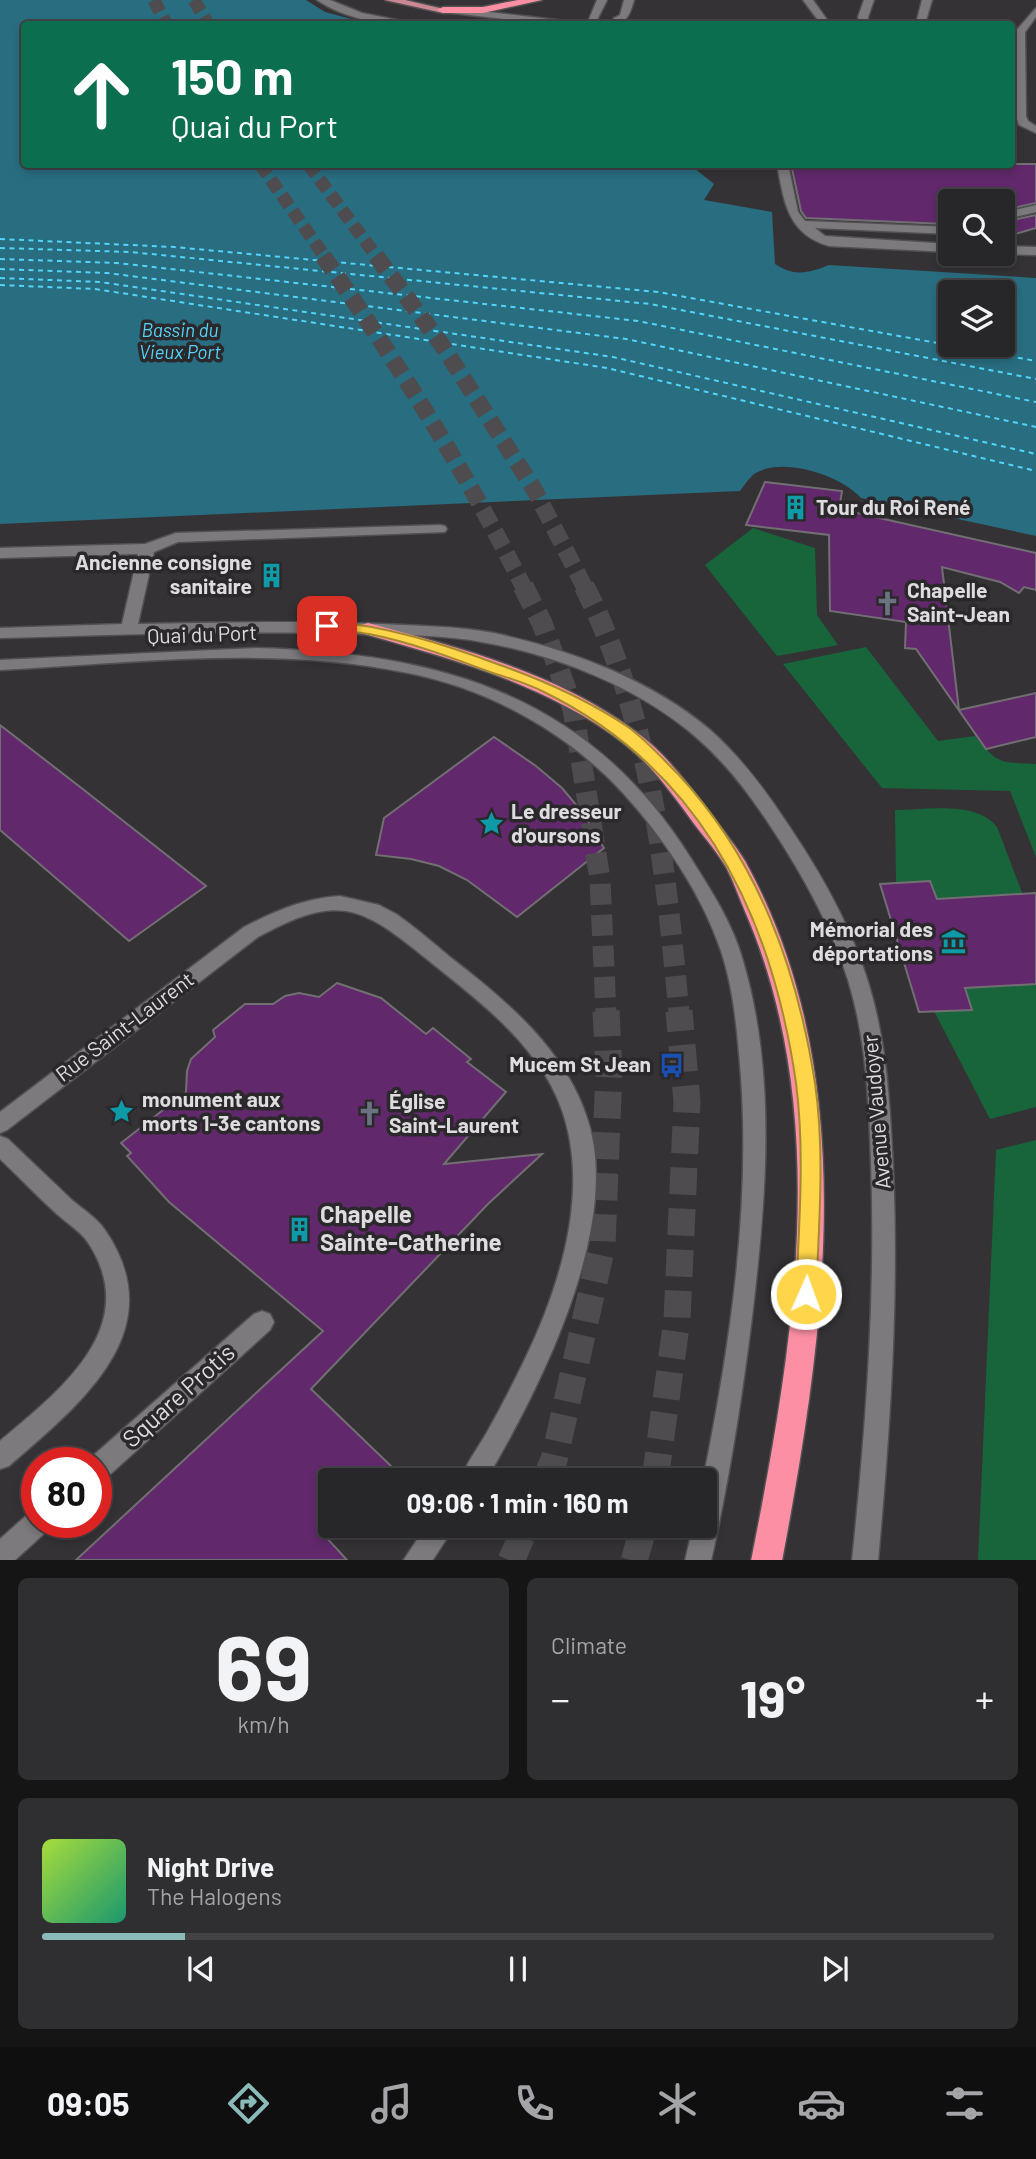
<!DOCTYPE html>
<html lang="en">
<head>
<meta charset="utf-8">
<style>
  body { margin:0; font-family:Barlow,sans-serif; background:#2f2e30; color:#f1f3f6; height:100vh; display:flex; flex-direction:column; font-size:26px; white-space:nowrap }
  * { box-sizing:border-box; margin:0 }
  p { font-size:23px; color:#a4a5a8 }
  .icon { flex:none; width:38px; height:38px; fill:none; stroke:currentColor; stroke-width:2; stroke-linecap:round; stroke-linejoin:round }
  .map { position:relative; height:1560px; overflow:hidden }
  .drawer { display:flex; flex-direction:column; gap:18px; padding:18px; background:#151516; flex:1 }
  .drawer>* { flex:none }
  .hud { position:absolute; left:21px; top:21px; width:994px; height:147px; border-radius:7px; box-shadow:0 4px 10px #0003,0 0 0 2px #434345; background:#0b6e4f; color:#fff; overflow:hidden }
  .buttons { position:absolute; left:938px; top:189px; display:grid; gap:14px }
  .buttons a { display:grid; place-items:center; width:77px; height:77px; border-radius:7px; background:#272628; box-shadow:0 4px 10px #0003,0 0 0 2px #434345; font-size:35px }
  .speed { position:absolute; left:21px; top:1447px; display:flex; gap:14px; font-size:35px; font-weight:700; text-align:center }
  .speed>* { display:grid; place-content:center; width:91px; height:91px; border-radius:50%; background:#272628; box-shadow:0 4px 10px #0003,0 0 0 2px #434345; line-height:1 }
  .speed .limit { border:10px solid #d22; background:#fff; color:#111 }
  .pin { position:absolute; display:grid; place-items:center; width:60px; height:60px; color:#fff; margin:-30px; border-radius:14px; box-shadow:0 4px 10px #0006 }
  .me { position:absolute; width:77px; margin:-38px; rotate:2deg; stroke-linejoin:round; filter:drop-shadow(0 0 5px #0008) }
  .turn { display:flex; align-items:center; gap:24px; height:147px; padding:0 35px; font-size:32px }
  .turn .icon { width:91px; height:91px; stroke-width:2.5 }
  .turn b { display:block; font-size:49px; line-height:60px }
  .big { font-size:52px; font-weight:700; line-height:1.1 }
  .drawer .card { flex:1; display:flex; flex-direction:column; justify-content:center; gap:10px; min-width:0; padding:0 24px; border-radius:10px; background:#2f2e30 }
  .drawer .dial { align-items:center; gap:0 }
  .dial b { font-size:91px; line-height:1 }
  .song { display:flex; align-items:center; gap:21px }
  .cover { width:84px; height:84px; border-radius:10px; background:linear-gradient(135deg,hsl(80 70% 55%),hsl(160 70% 35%)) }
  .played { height:7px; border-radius:4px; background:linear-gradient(90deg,#8bbbb9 15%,#434345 15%) }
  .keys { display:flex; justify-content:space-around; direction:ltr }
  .heat { display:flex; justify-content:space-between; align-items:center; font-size:38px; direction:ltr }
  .drawer .tiles { flex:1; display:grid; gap:18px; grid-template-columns:1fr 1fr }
  .card:last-child { grid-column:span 2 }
  .trip { position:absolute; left:318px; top:1468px; width:399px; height:70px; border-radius:7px; background:#272628; box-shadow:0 4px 10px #0003,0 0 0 2px #434345; font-weight:700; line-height:70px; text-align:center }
  .dock { display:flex; height:112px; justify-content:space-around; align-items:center; background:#100f10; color:#a4a5a8 }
  .dock .icon { width:49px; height:49px }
  .dock .selected { color:#8bbbb9 }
  .dock b { font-size:32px; color:#f1f3f6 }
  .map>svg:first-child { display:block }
  .green { fill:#18653b }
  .water { fill:#296d80; fill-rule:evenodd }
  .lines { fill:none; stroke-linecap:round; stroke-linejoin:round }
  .ferry { stroke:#53d4f8; stroke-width:2; stroke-dasharray:5 4.5; stroke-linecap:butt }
  .building { fill:#61296b; stroke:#726f73; stroke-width:2 }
  .highway-tunnel-far3 { stroke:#4e4c4e; stroke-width:13; stroke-dasharray:13 6; stroke-linecap:butt }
  .highway-tunnel-far2 { stroke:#4e4c4e; stroke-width:17; stroke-dasharray:17 8; stroke-linecap:butt }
  .highway-tunnel-far1 { stroke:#4e4c4e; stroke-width:21; stroke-dasharray:21 10; stroke-linecap:butt }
  .highway-tunnel { stroke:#4e4c4e; stroke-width:27; stroke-dasharray:27 14; stroke-linecap:butt }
  .minor-casing { stroke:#525052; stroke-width:3 }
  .major-casing { stroke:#525052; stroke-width:3 }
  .highway-casing { stroke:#525052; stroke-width:3 }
  .minor { fill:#7d7a7d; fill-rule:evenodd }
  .major { fill:#ca8794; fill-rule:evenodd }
  .highway { fill:#fd8fa4; fill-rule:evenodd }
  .route { fill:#ffd54a; stroke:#a68a30; stroke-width:2 }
  .labels { text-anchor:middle; stroke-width:7; stroke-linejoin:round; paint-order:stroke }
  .far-water-label { font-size:19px; font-style:italic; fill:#53d4f8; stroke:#2a282b }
  .poi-label { font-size:21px; font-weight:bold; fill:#dedcde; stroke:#2a282b; text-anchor:start }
  .street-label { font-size:21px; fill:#dedcde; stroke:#2a282b }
  .near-poi-label { font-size:24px; font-weight:bold; fill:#dedcde; stroke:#2a282b; text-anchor:start }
  .near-street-label { font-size:24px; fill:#dedcde; stroke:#2a282b }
</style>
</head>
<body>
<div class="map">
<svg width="1036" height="1561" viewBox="0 0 1036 1561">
  <rect width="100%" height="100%" fill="#343235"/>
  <g class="green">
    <path d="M 753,528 L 815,548 L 817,615 L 838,645 L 777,656 L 705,565 Z"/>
    <path d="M 866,647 L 938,741 L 975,736 C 998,765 1000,762 1036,764 L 1036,857 L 1010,791 L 882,788 L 783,664 Z"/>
    <path d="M 895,810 C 926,810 976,800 997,827 L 1036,929 L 1036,1107 L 990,1119 L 934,1011 L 972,1010 L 966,988 L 1024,984 L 937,899 L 930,881 L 896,883 Z"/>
    <path d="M 1036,1140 L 1036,1560 L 978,1560 L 996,1150 Z"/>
  </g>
  <path class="water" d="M 0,0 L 306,0 L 325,12 L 370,24 L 24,24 L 24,164 L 695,165 L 694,168 L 714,184 L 704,200 L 772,212 L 775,264 C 794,277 809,273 829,265 L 1036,278 L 1036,536 L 861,498 C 840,475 782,456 754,474 C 749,478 744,486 740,491 L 0,524 ZM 950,292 L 1003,292 L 1003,345 L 950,345 Z"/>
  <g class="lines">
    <g class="ferry">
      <path d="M 0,239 L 174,247 L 658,292 L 1036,361"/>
      <path d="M 0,248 L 131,252 L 650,304 L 1036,379"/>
      <path d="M 0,259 L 117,263 L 638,321 L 1036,402"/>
      <path d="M 0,269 L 107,273 L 626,339 L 1036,427"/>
      <path d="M 0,278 L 100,282 L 613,357 L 1036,454"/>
      <path d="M 0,285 L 95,289 L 607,368 L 1036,471"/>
    </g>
  </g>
  <g class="building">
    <path d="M 791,164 L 1036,164 L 1036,203 L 1003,210 L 1003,201 L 950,201 L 950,223 L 946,224 L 806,218 L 801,211 Z"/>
    <path d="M 1036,215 L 1036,228 L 1015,234 L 1003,227 L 1003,222 Z"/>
    <path d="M 765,482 L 842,491 L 839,509 L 1036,553 L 1036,590 L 1024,587 L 1019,593 L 1000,582 L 942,567 L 959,710 L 1036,693 L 1036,737 L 986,749 L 916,649 L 905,648 L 906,622 L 830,611 L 829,535 L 746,525 Z"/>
    <path d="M 0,725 L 84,790 L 206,886 L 129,941 L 0,830 Z"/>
    <path d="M 494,737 L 536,766 L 562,788 L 583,813 L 604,848 L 517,917 L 467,880 L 439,866 L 411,859 L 376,855 L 384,818 Z"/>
    <path d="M 930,881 L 937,899 L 1036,893 L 1036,984 L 965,988 L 972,1010 L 919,1012 L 880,884 Z"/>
    <path d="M 337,983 L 381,998 L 426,1034 L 433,1028 L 471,1059 L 467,1062 L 506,1092 L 444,1164 L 542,1154 L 488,1204 L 311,1389 L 391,1466 L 376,1480 L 331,1480 L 332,1526 L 324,1535 L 347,1560 L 76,1560 L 323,1331 L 169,1202 L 127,1156 L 131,1153 L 121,1143 L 186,1092 L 187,1071 L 191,1059 L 215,1037 L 213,1030 L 245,1004 L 273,1004 L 285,996 L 299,993 L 319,997 Z"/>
  </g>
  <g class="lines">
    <g class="highway-tunnel-far3">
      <path d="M 154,0 L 166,24"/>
      <path d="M 194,0 L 208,24"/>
      <path d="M 260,164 L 325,257"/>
      <path d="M 308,164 L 377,257"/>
    </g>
    <g class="highway-tunnel-far2">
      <path d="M 323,256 C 397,362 466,471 524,588"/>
      <path d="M 376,256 L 442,345 L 534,489 L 585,588"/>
    </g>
    <g class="highway-tunnel-far1">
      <path d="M 523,586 L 542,623 L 573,709 L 600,879 L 606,1013"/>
      <path d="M 584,586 C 650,713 666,872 679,1013"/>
    </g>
    <g class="highway-tunnel">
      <path d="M 545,1480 L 554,1460 L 602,1246 L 609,1071 L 606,1011"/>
      <path d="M 655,1480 L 677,1319 L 687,1102 L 679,1011"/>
      <path d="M 511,1561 L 526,1526"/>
      <path d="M 634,1561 L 644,1526"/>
    </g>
    <defs>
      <g id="minor">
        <path d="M 317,0 L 330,0 L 362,13 L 417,24 C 386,27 343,18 317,0 Z"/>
        <path d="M 597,0 L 607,0 L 595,24 L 587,24 Z"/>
        <path d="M 624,0 L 634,0 C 630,14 627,24 611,24 L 614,18 L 620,15 Z"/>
        <path d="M 803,0 L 813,0 L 830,24 L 821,24 Z"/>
        <path d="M 864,0 L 874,0 L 868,17 L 869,24 L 860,24 L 858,17 Z"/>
        <path d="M 922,0 L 932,0 L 925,24 L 916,24 Z"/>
        <path d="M 455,8 L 566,21 L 571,24 L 546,24 L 452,13 L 450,11 Z"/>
        <path d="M 1036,8 L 1036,17 L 1025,32 L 1026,116 L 1028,121 L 1036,126 L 1036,133 L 1019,125 L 1016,116 L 1015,32 Z"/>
        <path d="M 777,164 L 788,164 L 798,212 L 805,221 L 950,227 L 950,234 L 815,228 L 825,236 L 950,244 L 950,252 L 829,246 C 787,234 784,201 777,164 Z"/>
        <path d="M 1036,205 L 1036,212 L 1003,220 L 1003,213 Z"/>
        <path d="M 1003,246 L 1036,247 L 1036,255 L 1003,254 Z"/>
        <path d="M 440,525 L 445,526 L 447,529 L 445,532 L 178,542 L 154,552 L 138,624 C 220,622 301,621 383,624 C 420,626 457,626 494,633 C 568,649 650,679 709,729 C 741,757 766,791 789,826 C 822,875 852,928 869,985 C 887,1044 890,1106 893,1168 C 899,1299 890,1430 878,1561 L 852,1561 C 866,1427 876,1295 871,1161 C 869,1100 866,1038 848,980 C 831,926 804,877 773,830 C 751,796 727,764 697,738 C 641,689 560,656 487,643 C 443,634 397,635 352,634 C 234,630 117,635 0,638 L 0,628 L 122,624 L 138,554 L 0,558 L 0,548 L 145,544 L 176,533 Z"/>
        <path d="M 256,648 C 439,653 588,694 690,857 C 711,890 733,924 743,961 C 777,1076 766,1200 752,1317 C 742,1399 729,1480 711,1561 L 685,1561 L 693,1526 L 705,1526 L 705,1480 L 703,1480 C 731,1341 753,1195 739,1053 C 736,1019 732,984 721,951 C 702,894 663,837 623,793 C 567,732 489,689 408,673 C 274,645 135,663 0,670 L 0,660 Z"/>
        <path d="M 340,896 L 379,905 L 396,914 C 415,927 432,942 450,957 C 507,1001 566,1050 588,1121 C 622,1227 539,1390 486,1480 L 460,1480 C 466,1464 477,1449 486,1434 C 500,1409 513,1384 525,1359 C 566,1274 599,1161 545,1075 C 516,1028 470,994 428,960 C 360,905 339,893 258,937 L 7,1130 L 0,1133 L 0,1112 L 244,927 C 275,911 305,898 340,896 Z"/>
        <path d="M 0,1136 L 8,1139 C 29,1159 51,1180 73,1201 C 84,1210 97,1218 105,1230 C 174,1331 80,1404 9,1466 L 0,1469 L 0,1441 C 58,1392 143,1328 89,1244 C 82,1232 68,1224 58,1215 C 38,1197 19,1177 0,1159 Z"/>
        <path d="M 262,1311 L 270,1314 L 274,1322 L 270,1330 L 105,1479 L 96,1482 L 96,1463 L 87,1461 L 254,1314 Z"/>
        <path d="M 37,1510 L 37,1522 L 50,1522 L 47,1531 L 14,1561 L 0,1561 L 0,1539 L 29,1513 Z"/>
        <path d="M 426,1526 L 455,1526 L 432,1561 L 403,1561 Z"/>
      </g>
      <path id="major" d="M 385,0 L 405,0 L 448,10 L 443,13 Z"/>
      <g id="highway">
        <path d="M 518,0 L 542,0 L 483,13 L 443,13 L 437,10 L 443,7 L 483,7 Z"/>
        <path d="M 368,623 C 461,648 557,673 635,731 C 667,754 690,787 714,818 C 724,832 736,846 745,861 C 863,1074 825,1333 782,1561 L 751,1561 C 793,1349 834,1114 744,909 C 738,895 733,880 726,867 C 717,852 705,838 695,825 C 673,795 652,765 622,742 C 546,684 452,659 361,633 L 358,629 L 361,625 Z"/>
      </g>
    </defs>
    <use href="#minor" class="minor-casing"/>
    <use href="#major" class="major-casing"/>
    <use href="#highway" class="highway-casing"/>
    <use href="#minor" class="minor"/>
    <use href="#major" class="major"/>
    <use href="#highway" class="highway"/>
  </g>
  <path class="route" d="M 327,621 C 387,626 444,644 500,665 C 545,681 588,700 628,727 C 646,740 662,758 678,774 C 758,860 797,968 815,1083 C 825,1152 819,1225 816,1294 L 813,1301 L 806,1304 L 799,1301 L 796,1294 C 799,1225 805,1152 796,1083 C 772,916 701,769 544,692 C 527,683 508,678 490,672 C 450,657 410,642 369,634 C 353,631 337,633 322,629 L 319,626 Z"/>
  <defs>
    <symbol id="building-bare" viewBox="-9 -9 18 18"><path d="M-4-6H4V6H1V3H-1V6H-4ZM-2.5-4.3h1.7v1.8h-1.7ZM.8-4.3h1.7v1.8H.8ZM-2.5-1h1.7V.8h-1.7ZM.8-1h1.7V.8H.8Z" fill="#0f9aa8" stroke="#2a282b" stroke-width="2.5" paint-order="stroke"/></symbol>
    <symbol id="church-bare" viewBox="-9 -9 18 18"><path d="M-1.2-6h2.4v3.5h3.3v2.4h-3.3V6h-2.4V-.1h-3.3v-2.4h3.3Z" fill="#6b7280" stroke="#2a282b" stroke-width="2.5" paint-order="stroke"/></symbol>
    <symbol id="sight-bare" viewBox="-9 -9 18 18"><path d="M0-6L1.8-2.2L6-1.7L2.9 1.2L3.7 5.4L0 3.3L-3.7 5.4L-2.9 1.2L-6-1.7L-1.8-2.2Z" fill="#0f9aa8" stroke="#2a282b" stroke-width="2.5" paint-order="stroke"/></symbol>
    <symbol id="museum-bare" viewBox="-9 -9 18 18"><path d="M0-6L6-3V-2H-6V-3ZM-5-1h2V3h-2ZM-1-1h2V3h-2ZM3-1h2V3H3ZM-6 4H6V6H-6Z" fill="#0f9aa8" stroke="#2a282b" stroke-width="2.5" paint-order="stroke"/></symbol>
    <symbol id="bus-bare" viewBox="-9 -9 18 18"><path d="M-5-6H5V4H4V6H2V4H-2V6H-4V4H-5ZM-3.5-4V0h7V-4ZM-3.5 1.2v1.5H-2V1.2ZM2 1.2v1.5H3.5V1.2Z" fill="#1a4fb4" stroke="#2a282b" stroke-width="2.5" paint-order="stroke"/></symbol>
  </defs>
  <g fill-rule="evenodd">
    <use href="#building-bare" x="778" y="490" width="35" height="35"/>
    <use href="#building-bare" x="254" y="558" width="35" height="35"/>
    <use href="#church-bare" x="870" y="586" width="35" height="35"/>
    <use href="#sight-bare" x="474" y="806" width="35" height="35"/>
    <use href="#museum-bare" x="936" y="924" width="35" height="35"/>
    <use href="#bus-bare" x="654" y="1048" width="35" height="35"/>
    <use href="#sight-bare" x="104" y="1094" width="35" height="35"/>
    <use href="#church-bare" x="352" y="1096" width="35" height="35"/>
    <use href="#building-bare" x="282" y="1212" width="35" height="35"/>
  </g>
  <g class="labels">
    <g class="far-water-label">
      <text x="180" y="337">Bassin du<tspan x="180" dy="22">Vieux Port</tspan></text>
    </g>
    <g class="poi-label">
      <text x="816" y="515">Tour du Roi René</text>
      <text x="252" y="570" text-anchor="end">Ancienne consigne<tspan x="252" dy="24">sanitaire</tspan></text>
      <text x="907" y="598">Chapelle<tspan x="907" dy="24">Saint-Jean</tspan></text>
      <text x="511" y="819">Le dresseur<tspan x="511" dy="24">d'oursons</tspan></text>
      <text x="933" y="937" text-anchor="end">Mémorial des<tspan x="933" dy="24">déportations</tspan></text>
      <text x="651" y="1072" text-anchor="end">Mucem St Jean</text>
      <text x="142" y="1107">monument aux<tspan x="142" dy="24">morts 1-3e cantons</tspan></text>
      <text x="389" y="1109">Église<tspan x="389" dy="24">Saint-Laurent</tspan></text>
    </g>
    <g class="street-label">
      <text transform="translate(202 635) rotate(-2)" y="7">Quai du Port</text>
      <text transform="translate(125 1027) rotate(-37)" y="7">Rue Saint-Laurent</text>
      <text transform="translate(877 1112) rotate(-95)" y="7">Avenue Vaudoyer</text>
    </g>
    <g class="near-poi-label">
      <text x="320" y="1223">Chapelle<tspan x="320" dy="28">Sainte-Catherine</tspan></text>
    </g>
    <g class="near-street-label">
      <text transform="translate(179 1396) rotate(-42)" y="8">Square Protis</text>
    </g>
  </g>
</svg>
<div class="buttons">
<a><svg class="icon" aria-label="search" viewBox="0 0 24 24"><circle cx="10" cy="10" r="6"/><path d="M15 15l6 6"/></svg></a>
<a><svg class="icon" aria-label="layers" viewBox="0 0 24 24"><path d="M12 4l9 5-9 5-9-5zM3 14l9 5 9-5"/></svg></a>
</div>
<div class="speed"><div class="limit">80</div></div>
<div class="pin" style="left:327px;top:626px;background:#d93025"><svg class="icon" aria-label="arrive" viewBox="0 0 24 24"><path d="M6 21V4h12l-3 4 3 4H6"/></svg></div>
<svg class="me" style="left:806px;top:1294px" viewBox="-20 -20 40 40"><circle r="17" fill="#ffd54a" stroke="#fff" stroke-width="3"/><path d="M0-11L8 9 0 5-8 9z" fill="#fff"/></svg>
<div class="trip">09:06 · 1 min · 160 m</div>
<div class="hud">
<div class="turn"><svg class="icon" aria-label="ahead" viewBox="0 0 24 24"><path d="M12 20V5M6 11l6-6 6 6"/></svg><div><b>150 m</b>Quai du Port</div></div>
</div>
</div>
<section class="drawer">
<div class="tiles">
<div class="card dial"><b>69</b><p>km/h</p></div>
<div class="card"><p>Climate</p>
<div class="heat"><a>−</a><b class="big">19°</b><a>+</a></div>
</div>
<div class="card">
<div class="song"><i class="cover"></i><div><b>Night Drive</b><p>The Halogens</p></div></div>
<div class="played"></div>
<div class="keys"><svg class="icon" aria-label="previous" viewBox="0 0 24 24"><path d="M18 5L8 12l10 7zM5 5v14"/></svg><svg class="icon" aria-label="pause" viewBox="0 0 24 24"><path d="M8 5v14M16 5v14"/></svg><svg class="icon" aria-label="next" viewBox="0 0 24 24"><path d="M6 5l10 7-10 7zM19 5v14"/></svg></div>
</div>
</div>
</section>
<nav class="dock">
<b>09:05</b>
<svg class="icon selected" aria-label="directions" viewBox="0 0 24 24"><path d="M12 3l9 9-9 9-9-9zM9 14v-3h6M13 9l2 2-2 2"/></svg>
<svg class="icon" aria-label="music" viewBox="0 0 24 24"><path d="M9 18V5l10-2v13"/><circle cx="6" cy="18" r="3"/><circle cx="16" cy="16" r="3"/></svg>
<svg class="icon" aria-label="phone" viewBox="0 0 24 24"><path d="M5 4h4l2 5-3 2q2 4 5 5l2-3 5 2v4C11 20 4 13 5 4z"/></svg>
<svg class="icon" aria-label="climate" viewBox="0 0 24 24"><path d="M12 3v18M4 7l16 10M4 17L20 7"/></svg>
<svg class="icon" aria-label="car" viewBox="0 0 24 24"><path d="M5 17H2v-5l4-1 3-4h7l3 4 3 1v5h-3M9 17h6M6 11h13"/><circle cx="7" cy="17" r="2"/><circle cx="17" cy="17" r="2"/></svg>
<svg class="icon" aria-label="filters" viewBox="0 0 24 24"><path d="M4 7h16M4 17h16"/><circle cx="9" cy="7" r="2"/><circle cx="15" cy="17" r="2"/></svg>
</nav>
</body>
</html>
